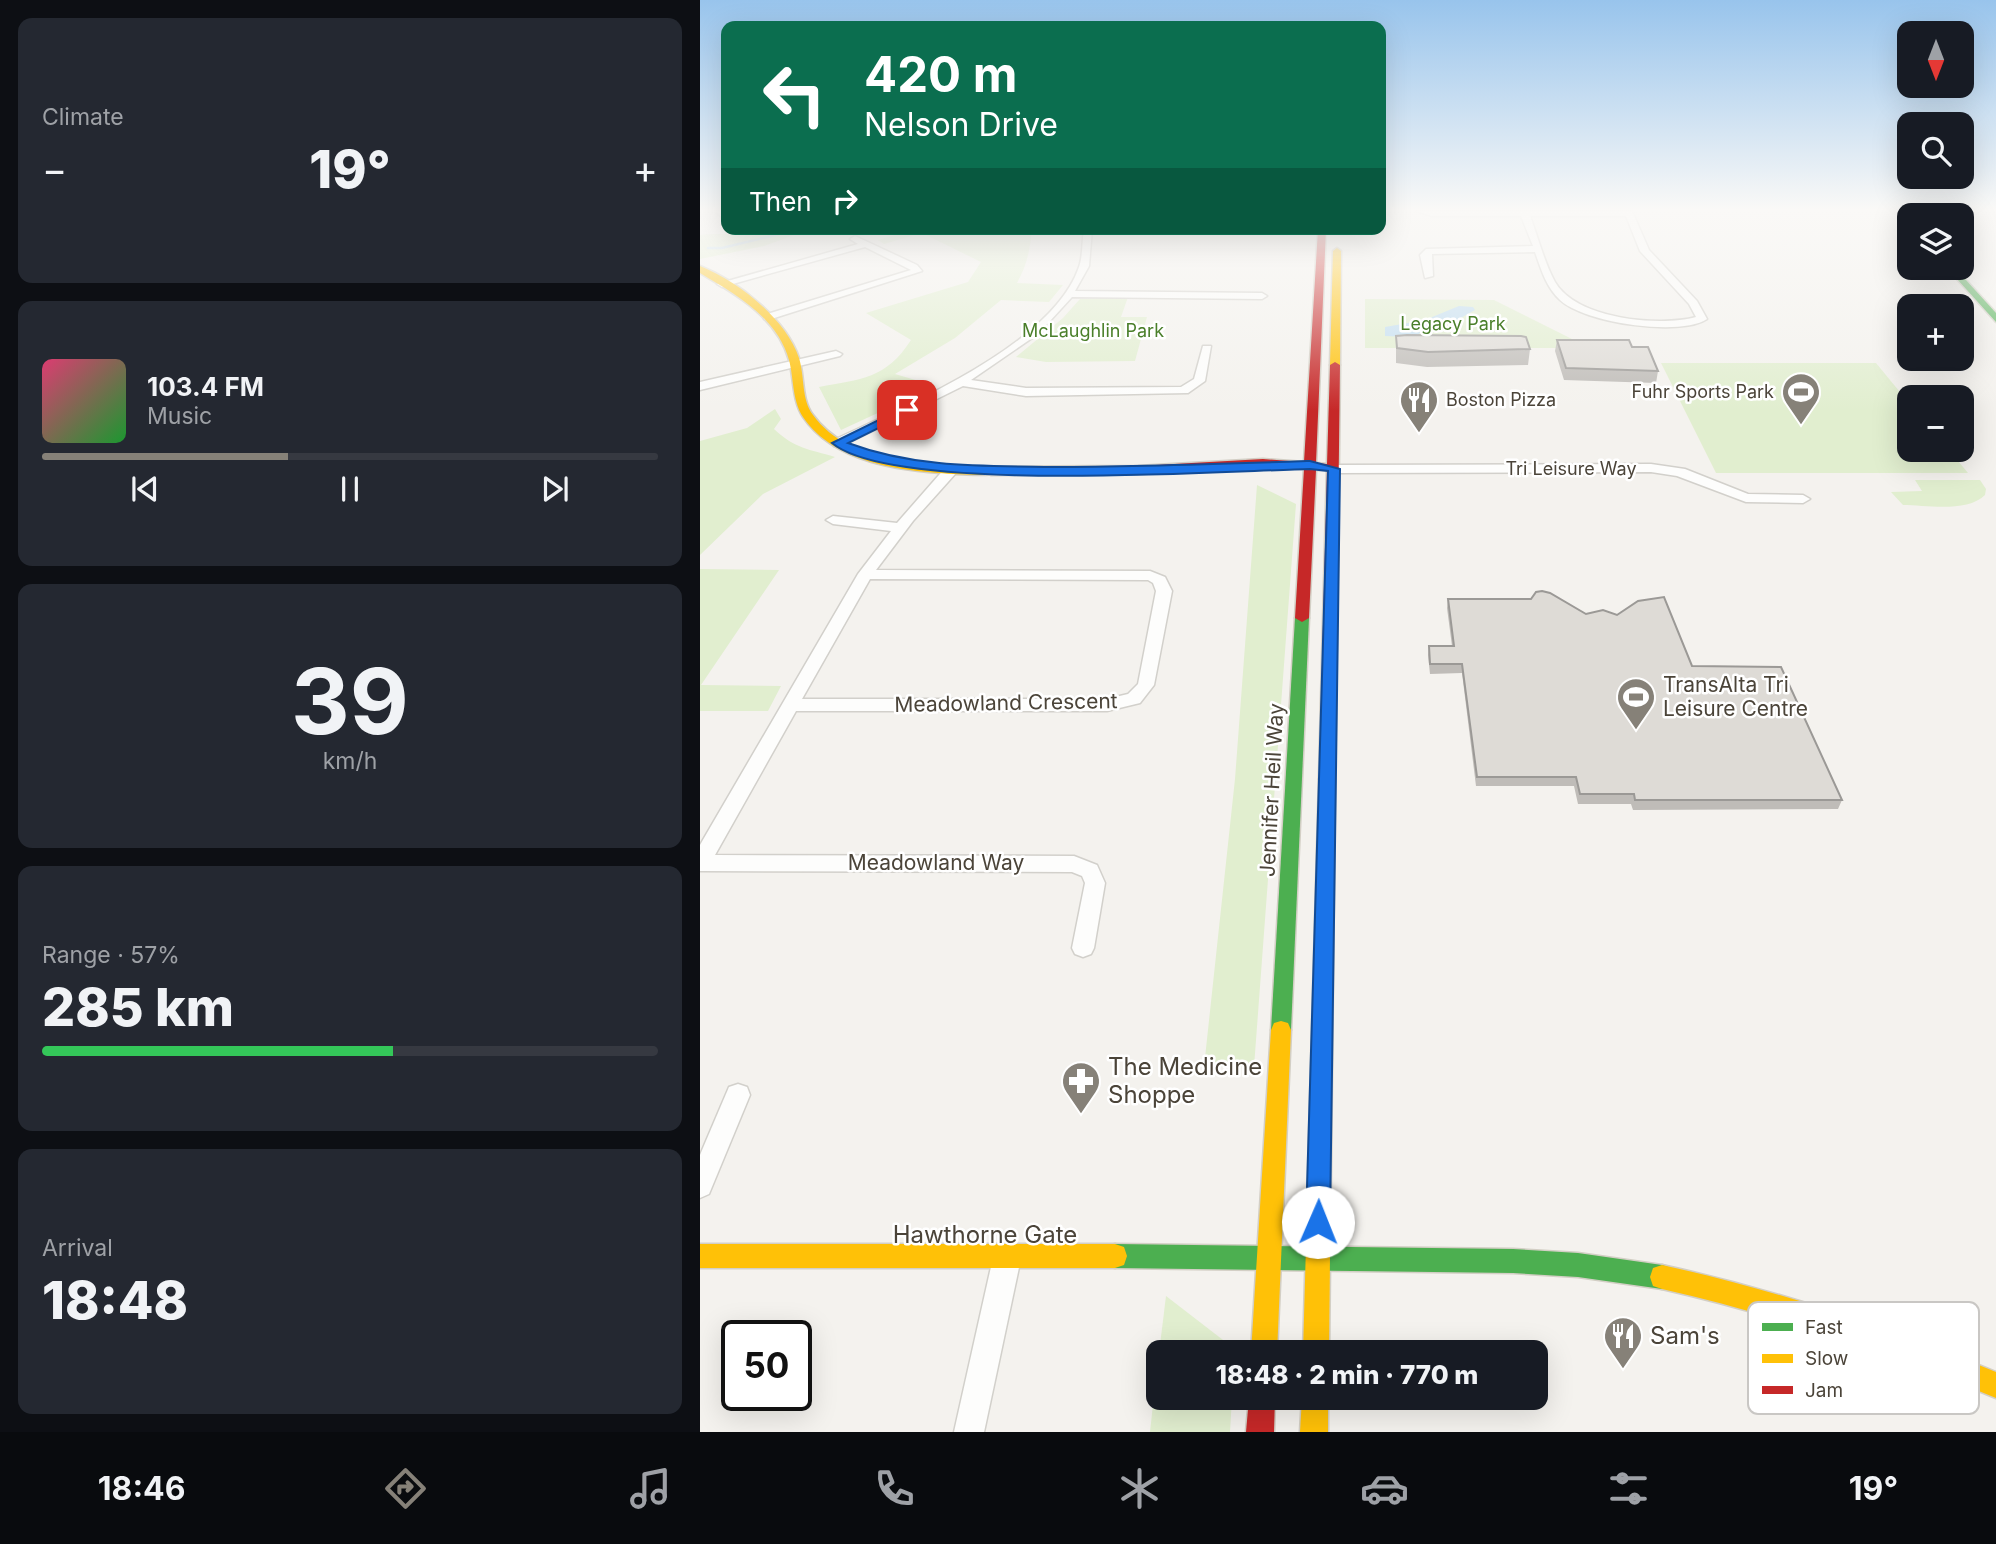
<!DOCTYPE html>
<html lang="en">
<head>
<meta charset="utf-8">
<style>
  body { margin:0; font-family:Inter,sans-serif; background:#242831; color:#f1f3f6; height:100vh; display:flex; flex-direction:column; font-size:26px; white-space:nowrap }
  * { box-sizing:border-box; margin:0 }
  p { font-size:23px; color:#9ea1a6 }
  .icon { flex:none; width:38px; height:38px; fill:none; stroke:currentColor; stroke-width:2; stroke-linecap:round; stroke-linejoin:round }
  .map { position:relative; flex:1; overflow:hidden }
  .side { display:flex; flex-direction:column; gap:18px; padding:18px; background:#0d0f14; width:700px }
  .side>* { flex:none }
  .top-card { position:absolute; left:21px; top:21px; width:665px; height:214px; border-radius:14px; box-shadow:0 7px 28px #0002; background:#0b6e4f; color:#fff; overflow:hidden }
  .needle { width:46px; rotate:180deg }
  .fabs { position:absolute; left:1197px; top:21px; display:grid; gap:14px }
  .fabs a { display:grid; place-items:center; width:77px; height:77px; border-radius:14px; background:#171b24; box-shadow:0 7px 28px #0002; font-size:35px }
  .speed { position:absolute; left:21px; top:1320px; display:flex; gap:14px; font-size:35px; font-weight:700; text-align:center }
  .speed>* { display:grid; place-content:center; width:91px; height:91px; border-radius:50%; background:#171b24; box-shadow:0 7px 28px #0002; line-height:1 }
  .speed .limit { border:4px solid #111; border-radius:10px; background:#fff; color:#111 }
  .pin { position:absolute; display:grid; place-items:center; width:60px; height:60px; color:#fff; margin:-30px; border-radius:14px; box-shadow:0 4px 10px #0006 }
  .me { position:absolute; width:77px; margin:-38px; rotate:1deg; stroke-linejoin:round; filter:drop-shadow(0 0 5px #0008) }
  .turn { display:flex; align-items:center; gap:24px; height:147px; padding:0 28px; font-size:32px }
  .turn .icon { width:91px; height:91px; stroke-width:2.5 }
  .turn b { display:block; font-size:49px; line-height:60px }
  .then { display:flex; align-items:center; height:66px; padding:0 28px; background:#0003; gap:14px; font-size:26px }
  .big { font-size:52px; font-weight:800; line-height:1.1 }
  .side .tile { flex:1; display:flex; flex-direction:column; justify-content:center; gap:10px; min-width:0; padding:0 24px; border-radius:14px; background:#242831 }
  .side .dial { align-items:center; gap:0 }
  .dial b { font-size:91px; line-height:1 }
  .song { display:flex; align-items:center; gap:21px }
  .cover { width:84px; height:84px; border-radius:10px; background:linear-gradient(135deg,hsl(340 70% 55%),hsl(130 70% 35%)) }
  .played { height:7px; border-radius:4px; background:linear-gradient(90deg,#868178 40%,#363941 40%) }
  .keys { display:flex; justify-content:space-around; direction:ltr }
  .heat { display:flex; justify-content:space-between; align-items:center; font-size:38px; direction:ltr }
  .charge { height:10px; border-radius:5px; background:linear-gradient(90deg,#34c759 57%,#363941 0) }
  .trip { position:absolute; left:446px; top:1340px; width:402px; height:70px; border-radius:14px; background:#171b24; box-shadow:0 7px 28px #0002; font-weight:800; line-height:70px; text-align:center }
  .dock { display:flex; height:112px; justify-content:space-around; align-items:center; background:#090b0e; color:#9ea1a6 }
  .dock .icon { width:49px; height:49px }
  .dock .on { color:#868178 }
  .dock b { font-size:32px; color:#f1f3f6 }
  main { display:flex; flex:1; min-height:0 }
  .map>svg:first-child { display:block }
  .green { fill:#e1eecf }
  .water { fill:#c0ddf1 }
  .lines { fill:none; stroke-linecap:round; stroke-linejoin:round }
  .stream { stroke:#c0ddf1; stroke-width:2.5 }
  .street-casing { stroke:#d2d0cb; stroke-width:3 }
  .fast-casing { stroke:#d3cfc5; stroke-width:3 }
  .slow-casing { stroke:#d3cfc5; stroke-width:3 }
  .jam-casing { stroke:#d3cfc5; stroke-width:3 }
  .street { fill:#fdfdfc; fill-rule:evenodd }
  .fast { fill:#4caf50; fill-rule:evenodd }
  .slow { fill:#ffc107; fill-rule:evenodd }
  .jam { fill:#c62828; fill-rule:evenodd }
  .wall { fill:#bfbcb8 }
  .building { fill:#dedbd6; stroke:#9b9996; stroke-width:2 }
  .route { fill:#1a73e8; stroke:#114b97; stroke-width:2 }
  .labels { text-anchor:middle; stroke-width:5; stroke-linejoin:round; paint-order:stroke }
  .far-park-label { font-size:18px; fill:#4a7f2a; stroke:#fff }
  .far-poi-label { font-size:18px; fill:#4b4439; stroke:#fff; text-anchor:end }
  .far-street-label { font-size:18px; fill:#4b4439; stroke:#fff }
  .poi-label { font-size:21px; fill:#4b4439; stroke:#fff; text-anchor:start }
  .street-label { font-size:21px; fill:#4b4439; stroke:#fff }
  .near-poi-label { font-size:24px; fill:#4b4439; stroke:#fff; text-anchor:start }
  .near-street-label { font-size:24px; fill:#4b4439; stroke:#fff }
  .key { fill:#fff; stroke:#c9c7c4; stroke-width:2 }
  .key-label { font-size:19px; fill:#4b4439 }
</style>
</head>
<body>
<main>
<section class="side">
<div class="tile"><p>Climate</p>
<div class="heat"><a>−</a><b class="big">19°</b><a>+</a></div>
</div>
<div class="tile">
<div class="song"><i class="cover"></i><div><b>103.4 FM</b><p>Music</p></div></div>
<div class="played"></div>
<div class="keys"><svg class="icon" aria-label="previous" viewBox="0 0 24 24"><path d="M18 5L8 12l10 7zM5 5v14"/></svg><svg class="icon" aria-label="pause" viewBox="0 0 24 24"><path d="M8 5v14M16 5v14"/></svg><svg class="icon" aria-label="next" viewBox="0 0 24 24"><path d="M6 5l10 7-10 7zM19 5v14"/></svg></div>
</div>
<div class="tile dial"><b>39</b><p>km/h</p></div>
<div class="tile"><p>Range · 57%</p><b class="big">285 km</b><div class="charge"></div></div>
<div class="tile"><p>Arrival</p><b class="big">18:48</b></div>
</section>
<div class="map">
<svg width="1296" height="1432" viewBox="0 0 1296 1432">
  <rect width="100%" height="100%" fill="#f4f2ee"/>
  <g class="green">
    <path d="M 56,229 L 111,229 L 64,246 L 0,259 L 0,235 C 17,232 40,237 56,229 Z"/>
    <path d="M 214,229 L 332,229 C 330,250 327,265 317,283 L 363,285 L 349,302 L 301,300 L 255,338 L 195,374 L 236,386 L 141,430 L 119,387 C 161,379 186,379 211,340 L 166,313 L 268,282 L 281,262 L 222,233 L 184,244 L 178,240 Z"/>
    <path d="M 428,297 L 421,317 L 447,317 L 435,361 L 346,362 L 316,357 L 363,318 L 380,299 Z"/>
    <path d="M 665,299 L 794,300 L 890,348 L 665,348 Z"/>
    <path d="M 961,363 L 1176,363 L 1209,403 L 1209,450 L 1249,450 L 1268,473 L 1016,473 Z"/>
    <path d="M 75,409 L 81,419 L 74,429 C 95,449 109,449 135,457 L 63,494 L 0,555 L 0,441 L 47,428 Z"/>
    <path d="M 1215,480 L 1280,480 L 1286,489 L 1285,495 C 1267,513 1226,505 1203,505 L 1191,492 L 1222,491 Z"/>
    <path d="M 557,485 L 596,504 L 554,1067 L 504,1067 L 535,779 Z"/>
    <path d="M 0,569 L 79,570 L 1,685 L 81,686 L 68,711 L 0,711 Z"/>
    <path d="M 466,1296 L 536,1350 L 535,1353 L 459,1353 Z"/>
    <path d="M 458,1358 L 458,1398 L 532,1398 L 530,1432 L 450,1432 Z"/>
  </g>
  <path class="water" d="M 759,306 L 773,307 L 775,310 L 757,320 L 725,326 L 719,334 L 709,337 L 685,336 L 685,327 L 725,320 Z"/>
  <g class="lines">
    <path class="stream" d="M 8,248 L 22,248 L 100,229"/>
    <defs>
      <g id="street">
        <path d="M 15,211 L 24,211 L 26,216 L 20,216 Z"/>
        <path d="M 716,211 L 932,211 L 949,250 L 997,301 L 1007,319 C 981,337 884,323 860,300 C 846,287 841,269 835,252 L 732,254 L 733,276 L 725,278 L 720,255 L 726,249 L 833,246 L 821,216 L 732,216 ZM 830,216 L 926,216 L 940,251 L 989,304 L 996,317 C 959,327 876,319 855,282 C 844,262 838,237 830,216 Z"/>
        <path d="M 384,229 L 392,229 L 389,266 L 375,291 L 562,293 L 567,296 L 562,299 L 372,297 L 338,334 L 271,380 L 326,388 L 481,387 L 494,379 L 503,346 L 511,346 L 505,381 L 488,393 L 326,396 L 263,386 L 142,446 L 134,446 L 134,440 C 205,406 352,346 379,267 C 383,256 382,241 384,229 Z"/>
        <path d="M 155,236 L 217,265 L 222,271 L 68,320 L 64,319 L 64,315 L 211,270 L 165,247 L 22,287 L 17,284 L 158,244 L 150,239 Z"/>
        <path d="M 136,351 L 142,354 L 140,356 L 0,390 L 0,382 Z"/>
        <path d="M 951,464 L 985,469 L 1048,494 L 1103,495 L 1110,499 L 1103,503 L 1046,502 L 977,476 L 951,472 L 634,473 L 627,469 L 634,465 Z"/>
        <path d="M 251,466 L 256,467 L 256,473 L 213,521 L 176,570 L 450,571 L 465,577 L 472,591 L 454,685 L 440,703 L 407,711 L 96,711 L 15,855 L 374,856 L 397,865 L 405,883 L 394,948 L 391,954 L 383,957 L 375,954 L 372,948 L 385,883 L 382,876 L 372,872 L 0,871 L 0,845 L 158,574 L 191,531 L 133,524 L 126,520 L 133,516 L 197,523 L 246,467 ZM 170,579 L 448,580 L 453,583 L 456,591 L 438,684 L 428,694 L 407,699 L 102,699 Z"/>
        <path d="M 38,1084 L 47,1087 L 50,1095 L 9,1194 L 0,1198 L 0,1155 L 29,1087 Z"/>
        <path d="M 307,1244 L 317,1248 L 321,1258 L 284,1432 L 254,1432 L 293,1258 L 297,1248 Z"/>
      </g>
      <g id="fast">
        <path d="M 1247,268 L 1255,268 L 1296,313 L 1296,322 Z"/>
        <path d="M 602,614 L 609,618 L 591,1030 L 588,1037 L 581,1039 L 574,1037 L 571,1030 L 595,618 Z"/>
        <path d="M 415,1244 L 813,1249 L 878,1253 L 962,1265 L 971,1268 L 974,1277 L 971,1286 L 962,1289 L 878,1277 L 813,1273 L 415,1268 L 406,1265 L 403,1256 L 406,1247 Z"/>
      </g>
      <g id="slow">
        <path d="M 1215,211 L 1223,211 L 1227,215 L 1219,215 Z"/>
        <path d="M 637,248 L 641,251 L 640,365 L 635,368 L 630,365 L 633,251 Z"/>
        <path d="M 0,266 C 38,281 86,319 99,358 C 105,377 101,399 113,415 C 151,467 233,467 291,467 L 295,468 L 295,474 C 282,476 266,474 253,474 C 201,471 134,463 103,417 C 92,400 94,379 89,360 C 77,317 35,294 0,273 Z"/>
        <path d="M 627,773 L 633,775 L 635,779 L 629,1353 L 603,1353 L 619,779 L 621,775 Z"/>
        <path d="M 581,1021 L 588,1023 L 591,1030 L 577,1353 L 551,1353 L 571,1030 L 574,1023 Z"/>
        <path d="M 0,1244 L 415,1244 L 424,1247 L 427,1256 L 424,1265 L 415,1268 L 0,1268 Z"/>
        <path d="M 962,1265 C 1077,1290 1187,1327 1296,1372 L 1296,1398 C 1187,1353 1077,1315 962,1289 L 953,1286 L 950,1277 L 953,1268 Z"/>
        <path d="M 602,1398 L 628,1398 L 628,1432 L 600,1432 Z"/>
      </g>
      <g id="jam">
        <path d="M 618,229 L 626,229 L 616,463 L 627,464 L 630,365 L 635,362 L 640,365 L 635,779 L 633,783 L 621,783 L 619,779 L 627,470 L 616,470 L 609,618 L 602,622 L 595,618 L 604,469 L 563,467 L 438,474 L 291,475 L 285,471 L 291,467 L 438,466 L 563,459 L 604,462 Z"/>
        <path d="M 549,1398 L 575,1398 L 574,1432 L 546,1432 Z"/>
      </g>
    </defs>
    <use href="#street" class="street-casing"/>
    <use href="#fast" class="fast-casing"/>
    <use href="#slow" class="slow-casing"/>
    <use href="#jam" class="jam-casing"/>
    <use href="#street" class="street"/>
    <use href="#fast" class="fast"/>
    <use href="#slow" class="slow"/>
    <use href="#jam" class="jam"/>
  </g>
  <g class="wall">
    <path d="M 696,336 L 830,349 L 828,365 L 727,367 L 696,363 Z"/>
    <path d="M 857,340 L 932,347 L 958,371 L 956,383 L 864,380 L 855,351 Z"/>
    <path d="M 748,599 L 886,614 L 992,666 L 1142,800 L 1138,809 L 933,810 L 931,804 L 878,804 L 874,786 L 776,786 L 762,673 L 730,674 L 728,655 L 729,646 L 752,646 L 747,608 Z"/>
  </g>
  <g class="building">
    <path d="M 707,335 L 821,336 L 826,337 L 830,349 L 728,352 L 697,348 L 696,336 Z"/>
    <path d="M 857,340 L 929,340 L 932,347 L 948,347 L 958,371 L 866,368 Z"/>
    <path d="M 842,591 L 850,593 L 886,614 L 903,610 L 917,615 L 938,601 L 964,597 L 992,666 L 1081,667 L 1142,800 L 935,800 L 934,794 L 880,794 L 876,777 L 777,777 L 762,664 L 730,664 L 729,646 L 754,646 L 748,599 L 831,599 L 836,592 Z"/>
  </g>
  <linearGradient id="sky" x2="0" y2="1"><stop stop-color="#98c4ec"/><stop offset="0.51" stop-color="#faf9f7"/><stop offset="1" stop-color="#faf9f7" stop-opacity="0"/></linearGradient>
  <rect width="1296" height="411" fill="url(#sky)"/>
  <path class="route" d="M 207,406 L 211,407 L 211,412 L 148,443 C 215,468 283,466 353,467 C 439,467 524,464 610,461 L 640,469 L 630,1222 L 627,1230 L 618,1234 L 610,1230 L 606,1222 L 628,471 L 610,469 C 520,471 193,494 132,443 Z"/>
  <defs>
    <symbol id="stadium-pin" viewBox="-11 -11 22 30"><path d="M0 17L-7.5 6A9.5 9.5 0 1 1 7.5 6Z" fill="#868178" stroke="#fff"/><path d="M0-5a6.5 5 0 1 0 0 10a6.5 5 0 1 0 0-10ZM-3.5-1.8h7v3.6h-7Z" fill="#fff"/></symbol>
    <symbol id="restaurant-pin" viewBox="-11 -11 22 30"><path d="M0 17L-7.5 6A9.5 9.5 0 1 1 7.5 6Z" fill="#868178" stroke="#fff"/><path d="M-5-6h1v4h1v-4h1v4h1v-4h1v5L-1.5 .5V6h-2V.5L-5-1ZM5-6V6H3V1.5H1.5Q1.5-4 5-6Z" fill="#fff"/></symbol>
    <symbol id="pharmacy-pin" viewBox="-11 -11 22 30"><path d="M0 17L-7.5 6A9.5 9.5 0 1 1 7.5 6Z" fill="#868178" stroke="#fff"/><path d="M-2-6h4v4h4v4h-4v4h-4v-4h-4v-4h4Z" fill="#fff"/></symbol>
  </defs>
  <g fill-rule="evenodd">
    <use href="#stadium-pin" x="1079" y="370" width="44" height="60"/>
    <use href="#restaurant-pin" x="697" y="378" width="44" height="60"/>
    <use href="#stadium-pin" x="914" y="675" width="44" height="60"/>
    <use href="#pharmacy-pin" x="359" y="1059" width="44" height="60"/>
    <use href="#restaurant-pin" x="901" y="1314" width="44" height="60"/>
  </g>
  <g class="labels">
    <g class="far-park-label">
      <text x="753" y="330">Legacy Park</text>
      <text x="393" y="337">McLaughlin Park</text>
    </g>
    <g class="far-poi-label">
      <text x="1074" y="398">Fuhr Sports Park</text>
      <text x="746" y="406" text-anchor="start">Boston Pizza</text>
    </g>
    <g class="far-street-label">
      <text x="871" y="475">Tri Leisure Way</text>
    </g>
    <g class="poi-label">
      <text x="963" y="692">TransAlta Tri<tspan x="963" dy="24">Leisure Centre</tspan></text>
    </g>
    <g class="street-label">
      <text transform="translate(306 703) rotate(-1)" y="7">Meadowland Crescent</text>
      <text transform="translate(572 790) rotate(-87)" y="7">Jennifer Heil Way</text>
      <text x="236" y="870">Meadowland Way</text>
    </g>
    <g class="near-poi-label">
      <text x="408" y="1075">The Medicine<tspan x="408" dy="28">Shoppe</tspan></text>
      <text x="950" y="1344">Sam's</text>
    </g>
    <g class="near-street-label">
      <text x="285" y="1243">Hawthorne Gate</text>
    </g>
  </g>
  <rect x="1048" y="1302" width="231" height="112" rx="10" class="key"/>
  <rect x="1062" y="1323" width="31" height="8" fill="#4caf50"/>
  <rect x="1062" y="1354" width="31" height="9" fill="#ffc107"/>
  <rect x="1062" y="1386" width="31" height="8" fill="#c62828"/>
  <g class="key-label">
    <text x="1105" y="1334">Fast</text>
    <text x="1105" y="1365">Slow</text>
    <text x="1105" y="1397">Jam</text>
  </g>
</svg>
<div class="fabs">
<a><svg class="needle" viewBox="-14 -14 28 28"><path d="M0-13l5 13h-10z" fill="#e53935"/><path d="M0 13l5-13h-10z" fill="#9ea1a6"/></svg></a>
<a><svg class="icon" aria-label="search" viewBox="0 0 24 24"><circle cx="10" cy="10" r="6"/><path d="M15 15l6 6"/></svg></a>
<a><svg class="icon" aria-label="layers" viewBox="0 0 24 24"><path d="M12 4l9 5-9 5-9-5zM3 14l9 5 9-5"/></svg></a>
<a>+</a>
<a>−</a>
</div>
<div class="speed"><div class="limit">50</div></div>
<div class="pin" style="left:207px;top:410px;background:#d93025"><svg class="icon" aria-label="arrive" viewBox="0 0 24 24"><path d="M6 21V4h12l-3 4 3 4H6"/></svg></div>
<svg class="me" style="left:618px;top:1222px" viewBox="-20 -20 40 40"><circle r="19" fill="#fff"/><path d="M0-13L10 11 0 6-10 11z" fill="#1a73e8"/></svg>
<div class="trip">18:48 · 2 min · 770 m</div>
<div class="top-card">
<div class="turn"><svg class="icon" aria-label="left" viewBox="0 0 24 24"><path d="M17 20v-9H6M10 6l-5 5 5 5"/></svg><div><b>420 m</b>Nelson Drive</div></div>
<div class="then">Then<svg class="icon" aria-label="right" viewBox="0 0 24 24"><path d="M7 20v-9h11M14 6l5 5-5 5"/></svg></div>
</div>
</div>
</main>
<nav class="dock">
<b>18:46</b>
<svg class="icon on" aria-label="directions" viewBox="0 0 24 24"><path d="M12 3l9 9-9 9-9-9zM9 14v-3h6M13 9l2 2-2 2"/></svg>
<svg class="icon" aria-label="music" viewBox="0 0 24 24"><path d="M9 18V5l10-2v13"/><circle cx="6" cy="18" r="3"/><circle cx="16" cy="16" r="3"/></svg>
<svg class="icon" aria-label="phone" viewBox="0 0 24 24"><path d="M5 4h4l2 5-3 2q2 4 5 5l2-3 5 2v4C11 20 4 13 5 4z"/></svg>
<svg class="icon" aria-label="climate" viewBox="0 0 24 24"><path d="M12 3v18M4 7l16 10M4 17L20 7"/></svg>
<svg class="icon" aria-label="car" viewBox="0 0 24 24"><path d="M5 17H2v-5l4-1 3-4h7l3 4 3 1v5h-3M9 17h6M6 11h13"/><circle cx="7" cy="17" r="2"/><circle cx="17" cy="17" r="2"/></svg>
<svg class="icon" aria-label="filters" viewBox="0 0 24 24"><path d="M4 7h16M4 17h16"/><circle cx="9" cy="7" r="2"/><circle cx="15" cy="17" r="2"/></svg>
<b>19°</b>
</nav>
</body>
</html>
